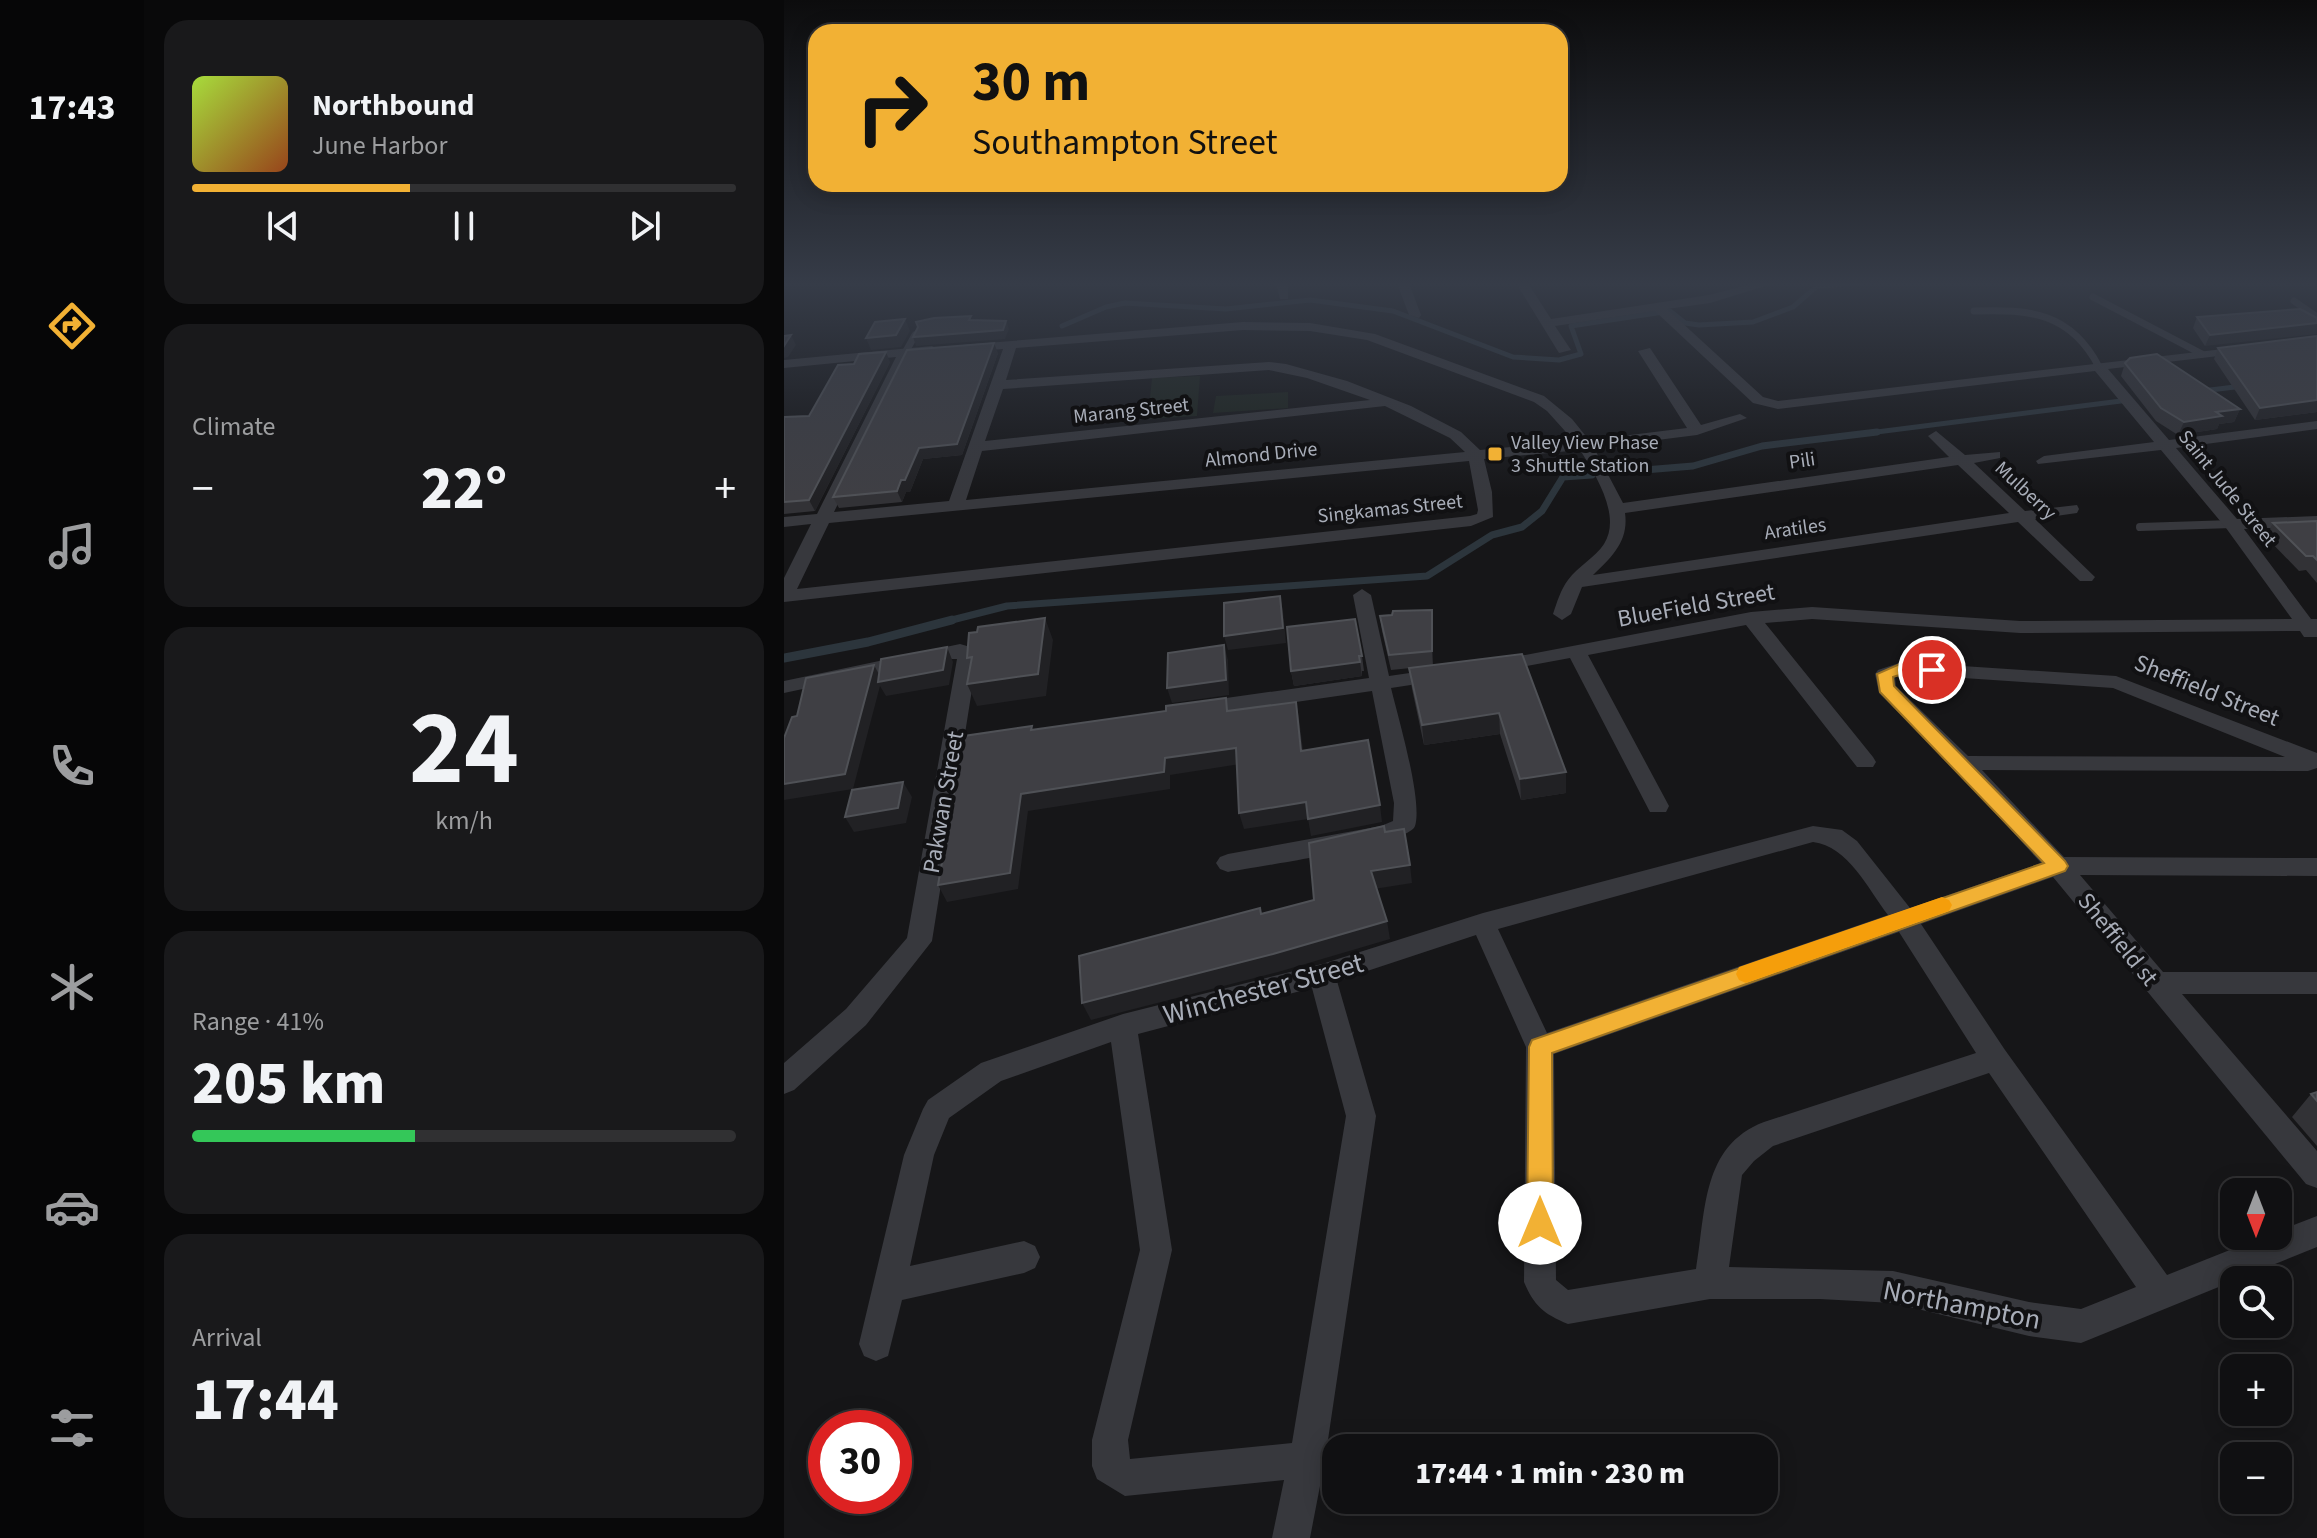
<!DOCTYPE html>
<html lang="en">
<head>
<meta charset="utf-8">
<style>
  body { margin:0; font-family:"Source Sans 3",sans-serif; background:#19191b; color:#f1f3f6; height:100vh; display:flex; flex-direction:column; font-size:30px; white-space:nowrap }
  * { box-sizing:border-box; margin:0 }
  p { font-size:26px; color:#9c9d9f }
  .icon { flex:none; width:44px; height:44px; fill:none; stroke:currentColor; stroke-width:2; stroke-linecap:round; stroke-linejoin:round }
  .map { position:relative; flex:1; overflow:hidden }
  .panel { display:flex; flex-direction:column; gap:20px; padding:20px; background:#09090a; width:640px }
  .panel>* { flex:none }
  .hud { position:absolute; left:24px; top:24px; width:760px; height:168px; border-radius:24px; box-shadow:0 4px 20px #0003,0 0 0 2px #303032; background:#f2b134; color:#111; overflow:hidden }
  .needle { width:52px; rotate:180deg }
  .buttons { position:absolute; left:1436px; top:1178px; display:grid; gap:16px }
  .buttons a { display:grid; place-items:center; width:72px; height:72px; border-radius:16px; background:#101012; box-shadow:0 4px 20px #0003,0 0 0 2px #303032; font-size:40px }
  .speed { position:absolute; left:24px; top:1410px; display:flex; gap:16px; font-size:40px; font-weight:700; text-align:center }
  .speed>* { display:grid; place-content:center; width:104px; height:104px; border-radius:50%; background:#101012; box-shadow:0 4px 20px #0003,0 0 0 2px #303032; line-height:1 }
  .speed .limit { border:12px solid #d22; background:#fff; color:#111 }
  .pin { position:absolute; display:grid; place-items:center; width:68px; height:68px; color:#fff; margin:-34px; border:4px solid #fff; border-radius:50%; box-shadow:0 2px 8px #0007 }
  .me { position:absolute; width:88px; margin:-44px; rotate:0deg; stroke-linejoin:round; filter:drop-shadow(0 0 6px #0008) }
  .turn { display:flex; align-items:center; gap:28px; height:168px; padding:0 32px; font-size:36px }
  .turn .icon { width:104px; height:104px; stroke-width:2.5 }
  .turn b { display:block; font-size:56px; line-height:68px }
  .big { font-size:60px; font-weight:800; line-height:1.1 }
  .panel .tile { flex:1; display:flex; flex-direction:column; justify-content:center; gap:12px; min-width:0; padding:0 28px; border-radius:24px; background:#19191b }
  .panel .dial { align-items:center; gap:0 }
  .dial b { font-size:104px; line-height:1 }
  .song { display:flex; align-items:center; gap:24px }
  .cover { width:96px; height:96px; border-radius:12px; background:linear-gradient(135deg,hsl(80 70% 55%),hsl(20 70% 35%)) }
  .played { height:8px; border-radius:4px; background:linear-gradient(90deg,#f2b134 40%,#303032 40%) }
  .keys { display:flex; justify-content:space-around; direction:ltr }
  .heat { display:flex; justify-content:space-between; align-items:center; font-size:44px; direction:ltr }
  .charge { height:12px; border-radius:6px; background:linear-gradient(90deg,#34c759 41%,#303032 0) }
  .trip { position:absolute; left:538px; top:1434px; width:456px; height:80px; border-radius:24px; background:#101012; box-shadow:0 4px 20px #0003,0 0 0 2px #303032; font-weight:800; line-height:80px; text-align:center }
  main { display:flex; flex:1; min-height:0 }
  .dock { display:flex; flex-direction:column; width:144px; justify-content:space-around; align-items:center; background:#060607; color:#9c9d9f }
  .dock .icon { width:56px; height:56px }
  .dock .selected { color:#f2b134 }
  .dock b { font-size:36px; color:#f1f3f6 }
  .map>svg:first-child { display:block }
  .green { fill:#1c231d }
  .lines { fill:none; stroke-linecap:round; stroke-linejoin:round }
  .stream-far2 { stroke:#2c353c; stroke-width:5 }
  .stream-far1 { stroke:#2c353c; stroke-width:7 }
  .stream { stroke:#2c353c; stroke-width:9 }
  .lane-far1 { stroke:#37383d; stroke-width:7 }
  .lane { stroke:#37383d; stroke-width:8 }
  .street { fill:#37383d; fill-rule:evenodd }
  .wall { fill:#323236 }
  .shaded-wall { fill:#212124 }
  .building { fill:#3f3f44; stroke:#4f5156; stroke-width:2 }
  .route { fill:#f2b134; stroke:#9d7322; stroke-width:2 }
  .slow { fill:#f59e0b }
  .poi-dot { fill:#f2b134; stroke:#111113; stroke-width:3 }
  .labels { text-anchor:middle; stroke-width:8; stroke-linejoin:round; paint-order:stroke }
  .far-street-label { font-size:20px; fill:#a8adb8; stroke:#111113 }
  .far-poi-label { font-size:20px; fill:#a8adb8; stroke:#111113; text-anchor:start }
  .street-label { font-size:24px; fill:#a8adb8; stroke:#111113 }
  .near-street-label { font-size:28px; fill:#a8adb8; stroke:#111113 }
</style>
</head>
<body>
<main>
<nav class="dock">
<b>17:43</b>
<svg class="icon selected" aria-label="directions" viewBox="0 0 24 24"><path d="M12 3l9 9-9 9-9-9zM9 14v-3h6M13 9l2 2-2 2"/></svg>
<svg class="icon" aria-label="music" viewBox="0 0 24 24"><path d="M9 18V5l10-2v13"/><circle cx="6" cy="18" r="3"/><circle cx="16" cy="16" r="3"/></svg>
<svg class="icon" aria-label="phone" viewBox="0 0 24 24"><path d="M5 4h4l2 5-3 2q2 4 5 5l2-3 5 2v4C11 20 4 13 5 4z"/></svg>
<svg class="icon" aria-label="climate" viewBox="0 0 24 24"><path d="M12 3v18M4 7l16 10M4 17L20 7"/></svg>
<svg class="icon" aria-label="car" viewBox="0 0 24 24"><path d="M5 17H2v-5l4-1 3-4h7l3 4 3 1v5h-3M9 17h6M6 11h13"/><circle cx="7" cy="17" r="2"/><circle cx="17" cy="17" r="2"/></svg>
<svg class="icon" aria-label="filters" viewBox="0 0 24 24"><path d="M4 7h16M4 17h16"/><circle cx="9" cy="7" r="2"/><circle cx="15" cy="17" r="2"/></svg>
</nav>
<section class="panel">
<div class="tile">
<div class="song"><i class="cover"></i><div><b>Northbound</b><p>June Harbor</p></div></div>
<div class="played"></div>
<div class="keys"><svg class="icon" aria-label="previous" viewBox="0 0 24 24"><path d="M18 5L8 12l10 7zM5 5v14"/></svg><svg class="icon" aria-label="pause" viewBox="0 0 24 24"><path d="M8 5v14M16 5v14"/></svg><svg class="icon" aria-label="next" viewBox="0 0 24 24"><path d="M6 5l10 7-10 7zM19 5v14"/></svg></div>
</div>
<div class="tile"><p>Climate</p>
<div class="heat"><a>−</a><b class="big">22°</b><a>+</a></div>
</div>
<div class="tile dial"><b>24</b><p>km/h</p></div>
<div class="tile"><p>Range · 41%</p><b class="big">205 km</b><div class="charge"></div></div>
<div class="tile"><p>Arrival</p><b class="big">17:44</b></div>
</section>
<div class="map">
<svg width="1533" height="1538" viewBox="0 0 1533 1538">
  <rect width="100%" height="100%" fill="#161618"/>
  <g class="green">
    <path d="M 416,376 L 413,416 L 364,419 L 368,378 Z"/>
    <path d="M 504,392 L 504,408 L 429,413 L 432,396 Z"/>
  </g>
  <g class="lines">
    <g class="stream-far2">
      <path d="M 278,326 L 322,307 L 341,303 L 442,309 L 526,300 L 609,311 L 729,357 L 775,360 L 797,354 L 787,326 L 886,311 L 901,323 L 915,325 L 969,322 L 1009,307 L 1033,286 L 1076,283"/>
      <path d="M 1418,391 L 1459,386"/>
      <path d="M 1077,434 L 1337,401"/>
    </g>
    <g class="stream-far1">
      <path d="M 836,472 L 909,466 L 978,446 L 1093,432"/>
      <path d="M 160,622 L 223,606 L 643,576 L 708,535 L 738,527 L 758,511 L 779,477 L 808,475"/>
    </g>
    <path class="stream" d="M 0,658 L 84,642 L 168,620"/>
    <g class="lane-far1">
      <path d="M 1309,297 L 1418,354"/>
      <path d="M 1510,301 L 1533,317"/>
      <path d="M 1190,311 C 1247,309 1287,313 1315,367"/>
      <path d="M 121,353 L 131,335"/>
    </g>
    <path class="lane" d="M 1356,527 L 1448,524"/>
    <g class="street">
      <path d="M 492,283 L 504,283 L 504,299 L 496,299 Z"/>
      <path d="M 613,283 L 625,283 L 637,315 L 635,318 L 625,315 Z"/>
      <path d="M 732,283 L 744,283 L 767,319 L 925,295 L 971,283 L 991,283 L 926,303 L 883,309 L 979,397 L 994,401 L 1465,346 L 1467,349 L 1460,353 L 1324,369 L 1385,440 L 1533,421 L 1533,429 L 1392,448 L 1453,519 L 1533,516 L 1533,526 L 1460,529 L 1527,619 L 1533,619 L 1533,637 L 1520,637 L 1516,631 L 1236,633 L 1028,619 L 981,623 L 1089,757 L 1092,762 L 1089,767 L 1073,767 L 962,625 L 804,655 L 885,806 L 882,812 L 866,812 L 786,658 L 711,672 L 704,670 L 701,666 L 704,662 L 967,612 L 1028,607 L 1236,621 L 1508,619 L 1442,528 L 1377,450 L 1254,464 L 1252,461 L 1260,456 L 1370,442 L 1311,371 L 994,409 L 969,403 L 871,311 L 771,326 L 787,350 L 775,353 Z"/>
      <path d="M 459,322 L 526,323 L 591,334 L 760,396 L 788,419 L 805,440 L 903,428 L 854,351 L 866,348 L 917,425 L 956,414 L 963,418 L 913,435 L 810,448 L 839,503 L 1165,457 L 1144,436 L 1152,431 L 1181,455 L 1216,452 L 1216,458 L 1190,463 L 1241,511 L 1293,505 L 1295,509 L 1293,513 L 1251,519 L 1311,577 L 1308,581 L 1296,581 L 1234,522 L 798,587 L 787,614 L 778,620 L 769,614 C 773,602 777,589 784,580 C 794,566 811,558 820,544 C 838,516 811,474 796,450 L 700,459 L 708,492 L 709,517 L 687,526 L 0,602 L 0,578 L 27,524 L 0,527 L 0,517 L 33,514 L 112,357 L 0,368 L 0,360 L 148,346 L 155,350 L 148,354 L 126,356 L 50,512 L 165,501 L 219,349 L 183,352 L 178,351 L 178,345 ZM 459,330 L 526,331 L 583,340 L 750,402 L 763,411 L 790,441 L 696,450 L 677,432 L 627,406 L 563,381 L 502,364 L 485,362 L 222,380 L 232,348 ZM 485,370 L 523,378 L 586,400 L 201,441 L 219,389 ZM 601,406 L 666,438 L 681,452 L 182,500 L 198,451 ZM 685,461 L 694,510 L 693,514 L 686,516 L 13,589 L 45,523 ZM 1174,465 L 1225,513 L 809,575 C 828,557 845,541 841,513 Z"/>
      <path d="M 578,589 L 587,595 L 605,676 L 653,669 L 663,675 L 653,681 L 607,688 C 614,717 639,801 631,826 C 625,845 470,867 444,872 L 436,869 L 432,863 L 436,857 L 444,854 L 597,826 L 609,821 L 610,803 L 588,691 L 414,716 L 404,709 L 414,702 L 585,678 L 569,595 Z"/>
      <path d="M 176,644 L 183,646 L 193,658 L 148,941 L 82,1025 L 10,1090 L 0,1094 L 0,1063 L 62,1009 L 123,938 L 173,659 L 159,659 L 0,693 L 0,681 Z"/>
      <path d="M 1118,662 L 1332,676 L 1533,753 L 1533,768 L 1524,771 L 1198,770 L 1280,857 L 1533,858 L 1533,876 L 1296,875 L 1379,972 L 1533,972 L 1533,994 L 1398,994 L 1533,1151 L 1533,1188 L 1522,1184 L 1269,877 L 1137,924 L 1221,1050 L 1383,1275 L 1481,1236 L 1494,1236 L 1494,1231 L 1533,1216 L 1533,1247 L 1297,1343 L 1245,1336 L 1109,1303 L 1036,1299 L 926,1299 L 784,1324 C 760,1314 750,1306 740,1282 L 742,1047 L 692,935 L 553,981 L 592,1116 L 541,1460 L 526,1538 L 488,1538 L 500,1480 L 341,1496 L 313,1479 L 308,1466 L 308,1440 L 356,1250 L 327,1042 L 217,1081 L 165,1118 L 150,1155 L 126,1266 L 240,1241 L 251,1246 L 256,1257 L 251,1268 L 240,1273 L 118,1300 L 104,1356 L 92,1361 L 80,1356 L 75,1344 L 120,1155 L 139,1109 L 144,1100 L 197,1063 L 339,1014 L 538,964 L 699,913 L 1029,826 L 1058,830 L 1073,841 L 1126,908 L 1257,863 L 1170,768 L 1095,693 L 1091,674 L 1094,670 ZM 1120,674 L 1329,688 L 1501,757 L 1184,756 L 1112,686 L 1111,677 ZM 1029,842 C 1064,846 1084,889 1104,915 L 763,1033 L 714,929 ZM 1115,932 L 1192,1053 L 980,1122 C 917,1146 922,1212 912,1269 L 784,1290 L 772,1280 L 770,1054 ZM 528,988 L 562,1116 L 508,1443 L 346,1459 L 344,1440 L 388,1250 L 354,1034 ZM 1205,1073 L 1352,1287 L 1297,1309 L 1245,1302 L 1109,1271 L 945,1267 L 958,1175 L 970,1161 L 989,1146 Z"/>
    </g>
  </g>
  <g class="wall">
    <path d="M 1516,309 L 1421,346 L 1409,328 L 1413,317 Z"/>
    <path d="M 1533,336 L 1533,412 L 1471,420 L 1430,359 L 1434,348 Z"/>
    <path d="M 214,353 L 178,455 L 139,459 L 126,492 L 122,492 L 118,502 L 55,508 L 49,497 Z"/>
    <path d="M 106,362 L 31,511 L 0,514 L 0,417 L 25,416 Z"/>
    <path d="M 1341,363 L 1456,409 L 1450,422 L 1435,424 L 1433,429 L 1394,435 L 1372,421 L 1337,376 Z"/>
    <path d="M 1533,521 L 1533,583 L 1522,570 L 1515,571 L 1482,537 L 1489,523 Z"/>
    <path d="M 648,610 L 649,665 L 738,654 L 782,793 L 737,800 L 716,734 L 640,745 L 628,689 L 625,668 L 627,668 L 607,670 L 598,631 L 596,616 Z"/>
    <path d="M 578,656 L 580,671 L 578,671 L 578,676 L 510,686 L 507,671 Z"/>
    <path d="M 1533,1092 L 1533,1146 L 1508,1117 L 1527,1094 Z"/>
  </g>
  <g class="shaded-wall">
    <path d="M 121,319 L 126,331 L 117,347 L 87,350 L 82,338 Z"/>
    <path d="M 222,321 L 225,329 L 221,339 L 132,346 L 129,337 Z"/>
    <path d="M 1533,323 L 1533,334 L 1421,346 L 1426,335 Z"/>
    <path d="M 7,335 L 12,345 L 4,357 L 0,358 L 0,346 Z"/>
    <path d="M 210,343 L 214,353 L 178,455 L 139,459 L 126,492 L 122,492 L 118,502 L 113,491 L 135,448 Z"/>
    <path d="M 102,352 L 106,362 L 31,511 L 25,500 Z"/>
    <path d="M 1533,400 L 1533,412 L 1471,420 L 1476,408 Z"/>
    <path d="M 1456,409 L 1450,422 L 1435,424 L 1433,429 L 1394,435 L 1400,422 L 1432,412 Z"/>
    <path d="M 496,596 L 499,611 L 502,643 L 444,650 L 440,636 Z"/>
    <path d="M 648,610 L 649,624 L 649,666 L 648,651 Z"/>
    <path d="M 261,618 L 269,640 L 262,696 L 193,706 L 183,684 Z"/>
    <path d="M 440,645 L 444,660 L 445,695 L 388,703 L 383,688 Z"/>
    <path d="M 163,647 L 169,662 L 165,685 L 102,696 L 96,686 L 69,789 L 0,800 L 0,784 L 90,665 L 98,680 Z"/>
    <path d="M 576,662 L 578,676 L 510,686 L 507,671 Z"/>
    <path d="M 512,702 L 515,718 L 521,767 L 517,751 Z"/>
    <path d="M 715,713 L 716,734 L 640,745 L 638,725 Z"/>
    <path d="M 452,748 L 456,764 L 386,775 L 386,789 L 244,811 L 234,889 L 163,902 L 154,885 L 237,794 L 381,758 Z"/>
    <path d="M 782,772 L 782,793 L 737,800 L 736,779 Z"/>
    <path d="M 119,782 L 128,797 L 122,823 L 70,832 L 61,817 Z"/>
    <path d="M 522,802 L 596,805 L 598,822 L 527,836 L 524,819 L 460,829 L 455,813 Z"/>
    <path d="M 626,865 L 628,883 L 590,889 L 587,871 Z"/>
    <path d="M 603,921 L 606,939 L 494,972 L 307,1020 L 298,1003 Z"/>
  </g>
  <g class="building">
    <path d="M 1516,309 L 1533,318 L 1533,323 L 1426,335 L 1413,317 Z"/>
    <path d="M 187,316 L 185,320 L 222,321 L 219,330 L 129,337 L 134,327 L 132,322 L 150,318 Z"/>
    <path d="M 121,319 L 112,335 L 82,338 L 91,322 Z"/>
    <path d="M 7,335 L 0,346 L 0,336 Z"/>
    <path d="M 1533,336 L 1533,400 L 1476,408 L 1434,348 Z"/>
    <path d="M 210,343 L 173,444 L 135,448 L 121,480 L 117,480 L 113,491 L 49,497 L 123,350 Z"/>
    <path d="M 102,352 L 25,500 L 0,502 L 0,417 L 25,416 L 54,365 L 70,364 L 75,354 Z"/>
    <path d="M 1373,354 L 1456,409 L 1432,412 L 1438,416 L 1400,422 L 1377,408 L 1341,363 L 1346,358 Z"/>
    <path d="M 1533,521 L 1533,560 L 1529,556 L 1522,556 L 1489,523 Z"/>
    <path d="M 496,596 L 499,628 L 440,636 L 440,603 Z"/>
    <path d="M 648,610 L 648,651 L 605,655 L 596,616 L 608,615 L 609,611 Z"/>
    <path d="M 261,618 L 254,674 L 183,684 L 188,657 L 183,658 L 185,633 L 193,632 L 194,627 Z"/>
    <path d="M 571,619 L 578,656 L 575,656 L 576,662 L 507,671 L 503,627 Z"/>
    <path d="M 440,645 L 442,680 L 383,688 L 384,653 Z"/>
    <path d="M 163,647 L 159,670 L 94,682 L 97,659 Z"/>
    <path d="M 738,654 L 782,772 L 736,779 L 715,713 L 638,725 L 625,668 Z"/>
    <path d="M 90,665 L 61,774 L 0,784 L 0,738 L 8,717 L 13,716 L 22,678 Z"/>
    <path d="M 442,698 L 443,711 L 512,702 L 517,751 L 584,740 L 596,805 L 524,819 L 522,802 L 455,813 L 452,748 L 381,758 L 380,772 L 237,794 L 226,873 L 154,885 L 180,736 L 248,726 L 247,730 L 382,711 L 382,706 Z"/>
    <path d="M 119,782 L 114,808 L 61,817 L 68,790 Z"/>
    <path d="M 600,826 L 601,832 L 620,829 L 626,865 L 587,871 L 603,921 L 489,954 L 298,1003 L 295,956 L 476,908 L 477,914 L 530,900 L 525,843 Z"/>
    <path d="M 1533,1092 L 1533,1101 L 1527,1094 Z"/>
  </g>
  <linearGradient id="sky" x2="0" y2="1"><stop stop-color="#0c0c0d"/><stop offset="0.57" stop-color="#363c48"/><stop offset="1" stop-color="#363c48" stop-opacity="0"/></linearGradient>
  <rect width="1533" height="498" fill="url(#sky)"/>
  <path class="route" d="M 1118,663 L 1154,666 L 1157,670 L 1154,674 C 1139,677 1125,671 1109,677 L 1110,686 L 1281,861 L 1284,866 L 1281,871 L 768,1053 L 769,1223 L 765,1232 L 756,1236 L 747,1232 L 743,1223 L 745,1047 L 748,1040 L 1260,863 L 1096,692 L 1093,674 Z"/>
  <path class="slow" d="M 1158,897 L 1165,900 L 1168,905 L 1165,911 L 962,983 L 955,980 L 952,974 L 955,967 Z"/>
  <rect class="poi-dot" x="703" y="446" width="16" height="16" rx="4"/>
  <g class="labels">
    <g class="far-street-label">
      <text transform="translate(347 410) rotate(-6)" y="7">Marang Street</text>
      <text transform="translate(477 454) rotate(-6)" y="7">Almond Drive</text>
      <text transform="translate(1018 460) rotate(-8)" y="7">Pili</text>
      <text transform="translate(1444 488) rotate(51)" y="7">Saint Jude Street</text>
      <text transform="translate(1242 490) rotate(43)" y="7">Mulberry</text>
      <text transform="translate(606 508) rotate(-6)" y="7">Singkamas Street</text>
      <text transform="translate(1011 528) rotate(-8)" y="7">Aratiles</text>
    </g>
    <g class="far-poi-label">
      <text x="727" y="449">Valley View Phase<tspan x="727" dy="23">3 Shuttle Station</tspan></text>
    </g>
    <g class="street-label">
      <text transform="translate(912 605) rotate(-10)" y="8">BlueField Street</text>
      <text transform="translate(1423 690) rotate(22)" y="8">Sheffield Street</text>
      <text transform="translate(159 802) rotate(-80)" y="8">Pakwan Street</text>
      <text transform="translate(1334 939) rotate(51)" y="8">Sheffield st</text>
    </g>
    <g class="near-street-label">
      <text transform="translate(479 988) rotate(-15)" y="10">Winchester Street</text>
      <text transform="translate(1178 1304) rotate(11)" y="10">Northampton</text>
    </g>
  </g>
</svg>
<div class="buttons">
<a><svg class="needle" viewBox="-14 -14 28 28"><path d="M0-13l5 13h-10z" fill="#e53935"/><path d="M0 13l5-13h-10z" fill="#9c9d9f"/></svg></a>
<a><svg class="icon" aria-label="search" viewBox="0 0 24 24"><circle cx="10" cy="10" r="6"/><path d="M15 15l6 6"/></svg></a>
<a>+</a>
<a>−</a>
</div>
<div class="speed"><div class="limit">30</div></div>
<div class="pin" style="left:1148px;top:670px;background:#d93025"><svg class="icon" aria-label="arrive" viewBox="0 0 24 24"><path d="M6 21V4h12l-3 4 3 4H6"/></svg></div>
<svg class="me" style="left:756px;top:1223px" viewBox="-20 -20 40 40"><circle r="19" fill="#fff"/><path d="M0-13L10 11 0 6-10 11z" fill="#f2b134"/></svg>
<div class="trip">17:44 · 1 min · 230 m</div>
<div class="hud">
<div class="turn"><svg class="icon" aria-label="right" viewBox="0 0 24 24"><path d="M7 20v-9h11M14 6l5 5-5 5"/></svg><div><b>30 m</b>Southampton Street</div></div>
</div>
</div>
</main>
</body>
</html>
